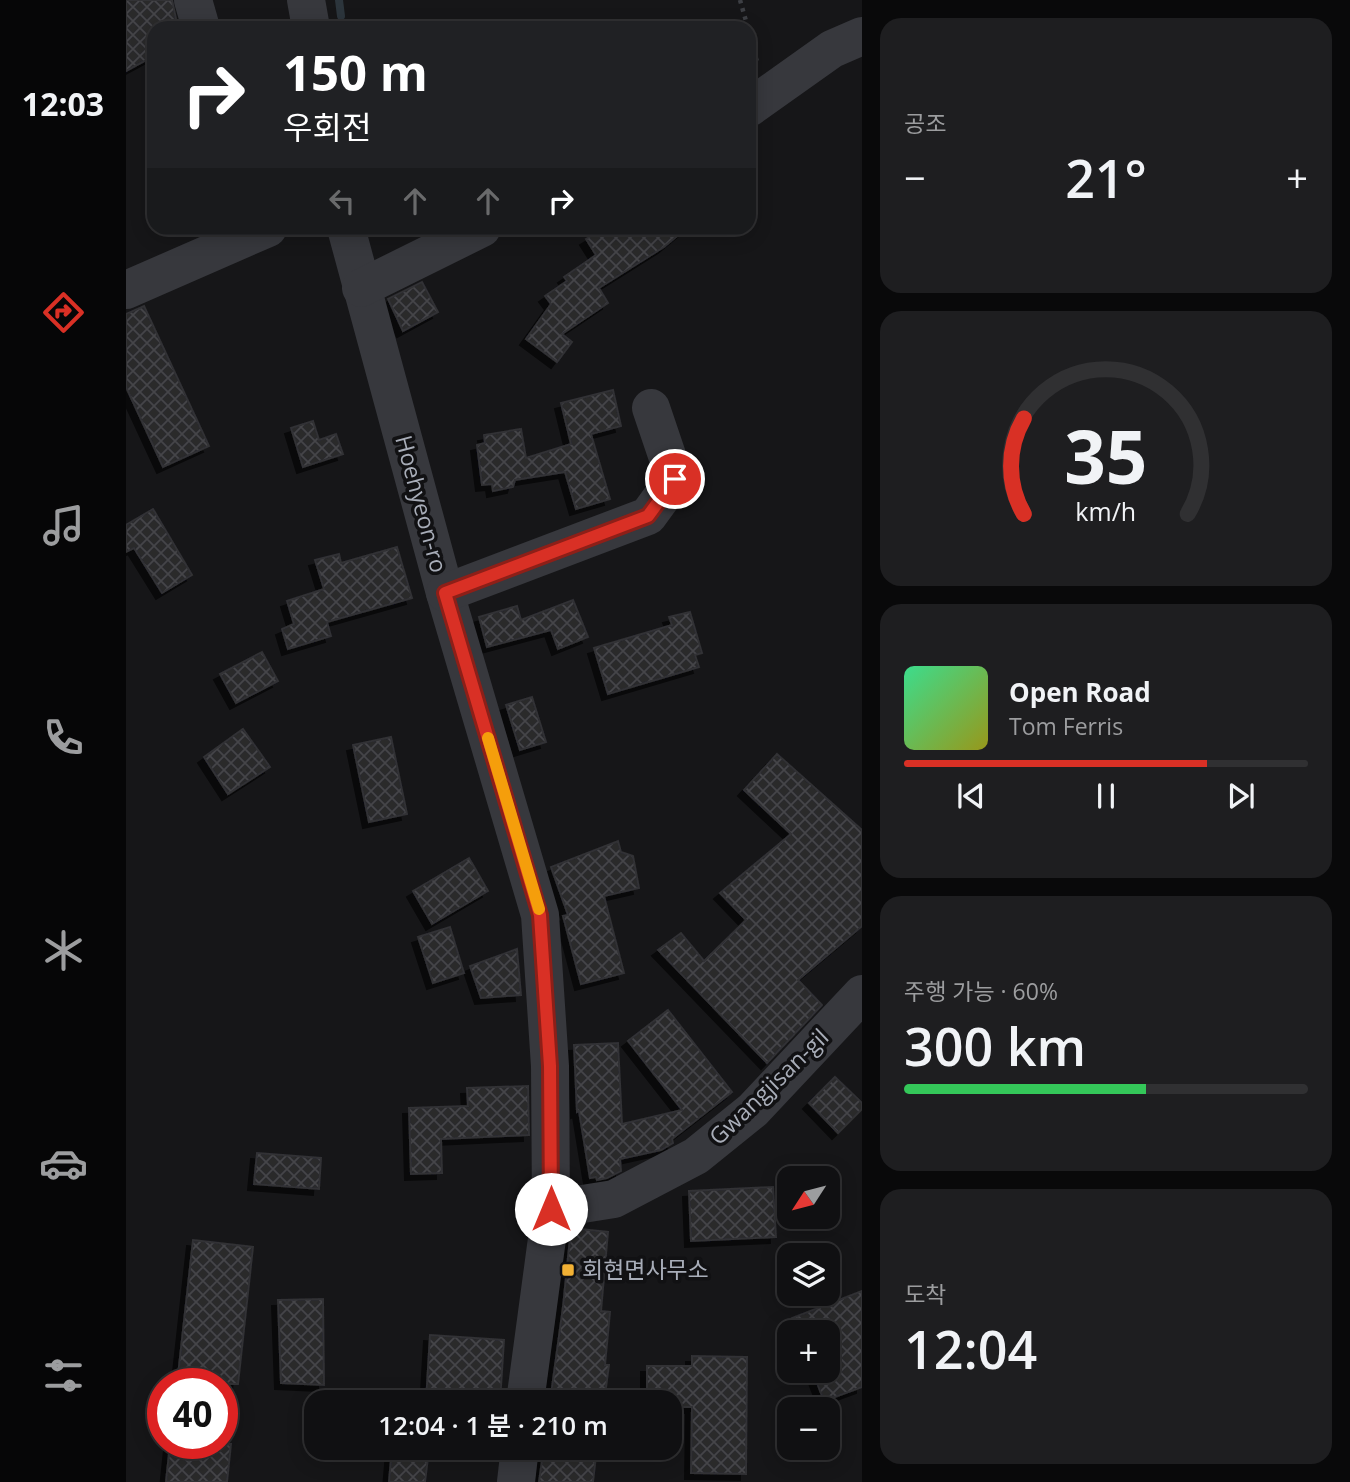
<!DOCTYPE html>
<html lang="ko">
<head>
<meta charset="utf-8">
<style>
  body { margin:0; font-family:"Open Sans","Noto Sans KR",sans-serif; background:#1e1e20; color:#f1f3f6; height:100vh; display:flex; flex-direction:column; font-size:26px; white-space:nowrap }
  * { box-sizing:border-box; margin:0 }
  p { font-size:23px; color:#9c9d9f }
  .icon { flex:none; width:38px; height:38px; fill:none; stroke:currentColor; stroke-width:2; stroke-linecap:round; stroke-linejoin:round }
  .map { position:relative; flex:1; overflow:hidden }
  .sheet { display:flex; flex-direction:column; gap:18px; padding:18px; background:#09090a; width:488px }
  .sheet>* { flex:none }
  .banner { position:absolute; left:21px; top:21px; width:609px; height:214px; border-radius:21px; box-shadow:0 4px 18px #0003,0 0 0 2px #303032; background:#202124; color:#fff; overflow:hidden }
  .needle { width:46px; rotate:234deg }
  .fabs { position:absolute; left:651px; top:1166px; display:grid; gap:14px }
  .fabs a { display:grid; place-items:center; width:63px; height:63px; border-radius:14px; background:#101012; box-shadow:0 4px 18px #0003,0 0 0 2px #303032; font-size:35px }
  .speed { position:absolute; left:21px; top:1368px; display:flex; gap:14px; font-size:35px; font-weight:700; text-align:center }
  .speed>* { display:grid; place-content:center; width:91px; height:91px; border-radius:50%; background:#101012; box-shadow:0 4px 18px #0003,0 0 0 2px #303032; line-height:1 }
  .speed .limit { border:10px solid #d22; background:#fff; color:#111 }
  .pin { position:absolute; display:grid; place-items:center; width:60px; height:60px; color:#fff; margin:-30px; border:4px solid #fff; border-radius:50%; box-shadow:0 2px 7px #0007 }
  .me { position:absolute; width:77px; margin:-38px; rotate:0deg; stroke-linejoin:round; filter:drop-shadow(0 0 5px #0008) }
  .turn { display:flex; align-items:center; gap:24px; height:147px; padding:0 21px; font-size:32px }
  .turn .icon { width:91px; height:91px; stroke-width:2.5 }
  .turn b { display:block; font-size:49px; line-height:60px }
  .lanes { display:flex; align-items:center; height:66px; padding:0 21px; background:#0003; justify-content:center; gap:35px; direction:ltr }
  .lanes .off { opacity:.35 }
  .big { font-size:52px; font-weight:600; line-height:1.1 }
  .sheet .card { flex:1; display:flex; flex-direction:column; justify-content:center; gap:10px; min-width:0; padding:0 24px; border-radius:21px; background:#1e1e20 }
  .sheet .dial { align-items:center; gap:0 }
  .dial svg { height:182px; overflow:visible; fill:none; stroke:#303032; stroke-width:7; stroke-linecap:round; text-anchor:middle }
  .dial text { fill:#f1f3f6; stroke:none }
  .song { display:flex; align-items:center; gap:21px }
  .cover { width:84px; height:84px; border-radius:10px; background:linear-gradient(135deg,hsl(150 70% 55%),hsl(60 70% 35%)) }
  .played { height:7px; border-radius:4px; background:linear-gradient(90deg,#d93025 75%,#303032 75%) }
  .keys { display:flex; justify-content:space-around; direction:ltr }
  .heat { display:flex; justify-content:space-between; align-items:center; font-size:38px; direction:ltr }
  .charge { height:10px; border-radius:5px; background:linear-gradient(90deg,#34c759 60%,#303032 0) }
  .trip { position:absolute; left:178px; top:1390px; width:378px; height:70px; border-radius:21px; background:#101012; box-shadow:0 4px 18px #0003,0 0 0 2px #303032; font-weight:600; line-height:70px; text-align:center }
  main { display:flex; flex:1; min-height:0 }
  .tab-bar { display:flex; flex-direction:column; width:126px; justify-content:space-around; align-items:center; background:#060607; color:#9c9d9f }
  .tab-bar .icon { width:49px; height:49px }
  .tab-bar .active { color:#d93025 }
  .tab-bar b { font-size:32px; color:#f1f3f6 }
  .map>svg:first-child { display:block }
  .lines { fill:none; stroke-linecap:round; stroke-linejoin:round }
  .stream { stroke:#2c353c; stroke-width:8 }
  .building { fill:url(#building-cross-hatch); stroke:#303034; stroke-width:2; filter:url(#shadow) }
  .path { stroke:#3d3f44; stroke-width:4.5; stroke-dasharray:3.5 5; stroke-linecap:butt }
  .minor { stroke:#37383d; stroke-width:38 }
  .route-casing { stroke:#8d1f18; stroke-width:18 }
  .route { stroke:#d93025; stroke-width:12 }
  .slow { stroke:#f59e0b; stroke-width:12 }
  .poi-dot { fill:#f2b134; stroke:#111113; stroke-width:2.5 }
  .labels { text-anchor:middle; stroke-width:7; stroke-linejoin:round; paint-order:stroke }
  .street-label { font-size:23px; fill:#a8adb8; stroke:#111113 }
  .poi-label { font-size:23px; fill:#a8adb8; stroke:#111113; text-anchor:start }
</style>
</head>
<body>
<main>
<nav class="tab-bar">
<b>12:03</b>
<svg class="icon active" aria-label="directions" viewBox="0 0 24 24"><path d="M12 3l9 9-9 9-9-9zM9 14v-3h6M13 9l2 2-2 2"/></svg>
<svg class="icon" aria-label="music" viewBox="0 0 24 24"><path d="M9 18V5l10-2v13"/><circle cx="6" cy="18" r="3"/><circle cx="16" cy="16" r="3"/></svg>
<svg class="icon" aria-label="phone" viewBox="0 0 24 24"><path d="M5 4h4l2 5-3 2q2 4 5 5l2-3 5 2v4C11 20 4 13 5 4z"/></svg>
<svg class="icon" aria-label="climate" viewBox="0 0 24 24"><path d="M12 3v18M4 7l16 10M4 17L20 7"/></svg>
<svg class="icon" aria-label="car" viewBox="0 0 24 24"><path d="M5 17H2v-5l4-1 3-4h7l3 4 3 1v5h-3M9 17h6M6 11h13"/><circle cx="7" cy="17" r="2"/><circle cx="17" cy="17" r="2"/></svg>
<svg class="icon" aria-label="filters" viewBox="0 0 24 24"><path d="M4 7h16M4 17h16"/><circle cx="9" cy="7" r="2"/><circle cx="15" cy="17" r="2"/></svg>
</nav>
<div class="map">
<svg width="736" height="1482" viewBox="0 0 736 1482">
  <defs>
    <pattern id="building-cross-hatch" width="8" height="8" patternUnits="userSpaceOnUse" patternTransform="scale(1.75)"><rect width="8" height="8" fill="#29292c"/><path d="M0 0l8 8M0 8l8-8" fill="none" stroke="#454548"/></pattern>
    <filter id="shadow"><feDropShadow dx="-6" dy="6" stdDeviation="0" flood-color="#0009"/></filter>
  </defs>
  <rect width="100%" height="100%" fill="#161618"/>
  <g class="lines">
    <path class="stream" d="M 213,0 L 215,16"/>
  </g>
  <g class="building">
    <path d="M 0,0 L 46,0 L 52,28 L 28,28 L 28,56 L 0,71 Z"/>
    <path d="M 478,228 L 561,228 L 538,247 L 473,288 L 482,303 L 436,334 L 446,342 L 431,362 L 400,339 L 425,304 L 419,296 L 441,281 L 438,277 L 470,255 L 460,239 Z"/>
    <path d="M 296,282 L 312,312 L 277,331 L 262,299 Z"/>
    <path d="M 18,306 L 83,446 L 37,467 L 0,387 L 0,314 Z"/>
    <path d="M 487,390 L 495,426 L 465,434 L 484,499 L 450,509 L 439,472 L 389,480 L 387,487 L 367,491 L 366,484 L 356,485 L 351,445 L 359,443 L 358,435 L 395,429 L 400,458 L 445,444 L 435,403 Z"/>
    <path d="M 187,421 L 193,440 L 210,434 L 217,454 L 177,467 L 165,428 Z"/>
    <path d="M 27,509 L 66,575 L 36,593 L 8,548 L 0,552 L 0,525 Z"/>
    <path d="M 271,547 L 286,598 L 201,622 L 205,636 L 162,649 L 156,629 L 168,624 L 161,601 L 198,589 L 189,560 L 213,554 L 215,563 Z"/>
    <path d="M 447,600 L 462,637 L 432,649 L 425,630 L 361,647 L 353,617 L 391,606 L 395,620 Z"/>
    <path d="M 564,612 L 576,653 L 569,655 L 573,667 L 482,694 L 468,648 L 546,625 L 543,617 Z"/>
    <path d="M 136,652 L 152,681 L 110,703 L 94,674 Z"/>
    <path d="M 406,697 L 420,742 L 394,750 L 380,705 Z"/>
    <path d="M 117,729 L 144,767 L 102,794 L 78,757 Z"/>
    <path d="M 265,737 L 281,814 L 243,822 L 227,745 Z"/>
    <path d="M 651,754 L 736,830 L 736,926 L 672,980 L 696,1005 L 641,1063 L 532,950 L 555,933 L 578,961 L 620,920 L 594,893 L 665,834 L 618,790 Z"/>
    <path d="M 492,841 L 495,852 L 507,856 L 513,888 L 478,896 L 498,973 L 455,984 L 437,916 L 442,915 L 425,867 Z"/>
    <path d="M 343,858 L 362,891 L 306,924 L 287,891 Z"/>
    <path d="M 324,927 L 338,973 L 307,983 L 292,937 Z"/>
    <path d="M 391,949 L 395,995 L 355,998 L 344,966 Z"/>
    <path d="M 542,1010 L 606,1092 L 546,1139 L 547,1143 L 535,1150 L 494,1159 L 495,1171 L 481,1178 L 471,1180 L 470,1177 L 464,1178 L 453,1111 L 451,1112 L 448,1045 L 492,1043 L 496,1124 L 556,1110 L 502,1041 Z"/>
    <path d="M 709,1077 L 736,1103 L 736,1109 L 712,1133 L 683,1103 Z"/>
    <path d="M 402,1086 L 403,1135 L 315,1139 L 316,1173 L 285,1174 L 283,1108 L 342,1106 L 341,1088 Z"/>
    <path d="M 131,1153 L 195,1158 L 193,1189 L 128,1184 Z"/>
    <path d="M 647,1187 L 650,1237 L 565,1241 L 563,1191 Z"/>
    <path d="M 445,1228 L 482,1232 L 475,1311 L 484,1312 L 479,1365 L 483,1365 L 478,1402 L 424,1402 L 437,1307 Z"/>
    <path d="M 67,1240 L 127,1247 L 112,1384 L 51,1384 Z"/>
    <path d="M 736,1291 L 736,1387 L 698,1401 L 686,1370 L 702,1370 L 702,1332 L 671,1332 L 666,1318 Z"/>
    <path d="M 197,1299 L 198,1385 L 155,1383 L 152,1300 Z"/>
    <path d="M 304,1335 L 378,1340 L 374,1402 L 300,1402 Z"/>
    <path d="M 566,1356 L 621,1357 L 620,1474 L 565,1473 L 566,1407 L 544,1407 L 544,1402 L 521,1402 L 521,1366 L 566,1366 Z"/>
    <path d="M 44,1444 L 105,1444 L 101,1482 L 40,1482 Z"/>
    <path d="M 266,1447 L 297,1447 L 297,1458 L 302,1458 L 299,1482 L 263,1482 Z"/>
    <path d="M 418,1447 L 471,1447 L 467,1482 L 413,1482 Z"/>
  </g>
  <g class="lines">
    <g class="path">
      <path d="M 614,0 L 622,28"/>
      <path d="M 623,33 L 631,62"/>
    </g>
    <g class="minor">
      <path d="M 67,0 L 75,28"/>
      <path d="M 180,0 L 185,28"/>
      <path d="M 623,108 L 706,49 L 736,36"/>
      <path d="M 220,228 L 319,593 L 414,915 L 424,1066 L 425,1209 L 399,1402"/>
      <path d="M 235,288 L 356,228"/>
      <path d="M 0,290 L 142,228"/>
      <path d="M 319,593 L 522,516 L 549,479 L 525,408"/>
      <path d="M 425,1209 L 488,1199 L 570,1156 L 627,1110 L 736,994"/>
      <path d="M 390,1482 L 394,1447"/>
    </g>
  </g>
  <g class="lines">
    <defs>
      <path id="route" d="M 425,1209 L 424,1066 L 414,915 L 319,593 L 522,516 L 549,479"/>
    </defs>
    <use href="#route" class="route-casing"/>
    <use href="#route" class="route"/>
    <path class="slow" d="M 362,738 L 413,909"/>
  </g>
  <rect class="poi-dot" x="435" y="1263" width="14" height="14" rx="3.5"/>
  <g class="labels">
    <g class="street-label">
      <text transform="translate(295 504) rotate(75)" y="8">Hoehyeon-ro</text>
      <text transform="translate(643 1087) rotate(-44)" y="8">Gwangjisan-gil</text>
    </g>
    <g class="poi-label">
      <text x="456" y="1278">회현면사무소</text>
    </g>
  </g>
</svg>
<div class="fabs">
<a><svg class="needle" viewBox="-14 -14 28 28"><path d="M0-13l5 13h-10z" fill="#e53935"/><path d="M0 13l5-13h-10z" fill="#9c9d9f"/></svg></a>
<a><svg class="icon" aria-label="layers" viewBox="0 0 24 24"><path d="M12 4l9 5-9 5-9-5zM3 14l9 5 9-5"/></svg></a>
<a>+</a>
<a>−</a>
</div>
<div class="speed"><div class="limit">40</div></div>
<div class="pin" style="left:549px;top:479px;background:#d93025"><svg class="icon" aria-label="arrive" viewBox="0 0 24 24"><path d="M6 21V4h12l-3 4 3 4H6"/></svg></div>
<svg class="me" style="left:425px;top:1209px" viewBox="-20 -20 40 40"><circle r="19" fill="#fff"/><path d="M0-13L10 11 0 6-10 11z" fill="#d93025"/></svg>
<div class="trip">12:04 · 1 분 · 210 m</div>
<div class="banner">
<div class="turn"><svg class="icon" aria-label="right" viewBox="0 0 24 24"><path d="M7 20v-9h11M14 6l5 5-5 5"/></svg><div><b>150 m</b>우회전</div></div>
<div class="lanes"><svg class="icon off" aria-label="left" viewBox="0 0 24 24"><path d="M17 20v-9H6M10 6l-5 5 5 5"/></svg><svg class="icon off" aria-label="ahead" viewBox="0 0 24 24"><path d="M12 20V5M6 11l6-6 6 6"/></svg><svg class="icon off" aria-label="ahead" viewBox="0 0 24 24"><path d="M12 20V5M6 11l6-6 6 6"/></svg><svg class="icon" aria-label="right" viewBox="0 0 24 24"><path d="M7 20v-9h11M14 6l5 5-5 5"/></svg></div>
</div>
</div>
<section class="sheet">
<div class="card"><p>공조</p>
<div class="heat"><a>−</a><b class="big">21°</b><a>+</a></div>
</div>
<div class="card dial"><svg viewBox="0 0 100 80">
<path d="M14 69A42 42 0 1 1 86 69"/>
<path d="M14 69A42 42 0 0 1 14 27" stroke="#d93025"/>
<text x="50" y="56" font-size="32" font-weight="700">35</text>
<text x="50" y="72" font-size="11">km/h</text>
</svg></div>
<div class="card">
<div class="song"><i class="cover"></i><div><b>Open Road</b><p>Tom Ferris</p></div></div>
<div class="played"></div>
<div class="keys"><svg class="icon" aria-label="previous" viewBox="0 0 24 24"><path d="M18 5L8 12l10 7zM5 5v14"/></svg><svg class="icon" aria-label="pause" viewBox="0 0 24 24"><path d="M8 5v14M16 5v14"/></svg><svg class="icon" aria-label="next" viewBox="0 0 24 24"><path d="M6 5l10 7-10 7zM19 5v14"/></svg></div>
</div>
<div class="card"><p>주행 가능 · 60%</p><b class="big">300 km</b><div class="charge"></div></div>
<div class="card"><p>도착</p><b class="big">12:04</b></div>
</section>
</main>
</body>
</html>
